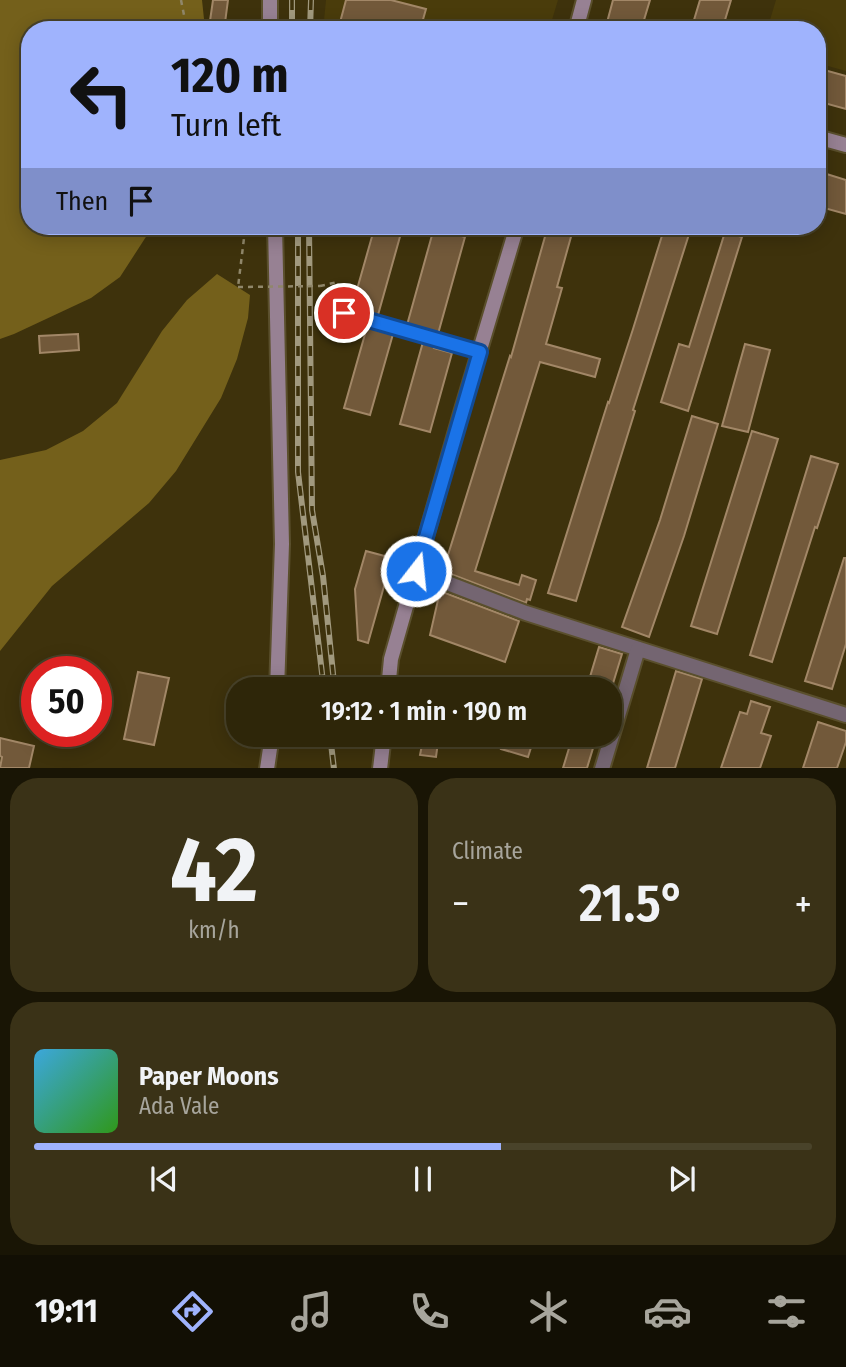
<!DOCTYPE html>
<html lang="en">
<head>
<meta charset="utf-8">
<style>
  body { margin:0; font-family:"Fira Sans Condensed",sans-serif; background:#3a3217; color:#f1f3f6; height:100vh; display:flex; flex-direction:column; font-size:26px; white-space:nowrap }
  * { box-sizing:border-box; margin:0 }
  p { font-size:23px; color:#a7a59c }
  .icon { flex:none; width:38px; height:38px; fill:none; stroke:currentColor; stroke-width:2; stroke-linecap:round; stroke-linejoin:round }
  .map { position:relative; height:768px; overflow:hidden }
  .side { display:flex; flex-direction:column; gap:10px; padding:10px; background:#191505; flex:1 }
  .side>* { flex:none }
  .top-card { position:absolute; left:21px; top:21px; width:805px; height:214px; border-radius:28px; box-shadow:0 4px 18px #0003,0 0 0 2px #49432a; background:#9fb3fd; color:#111; overflow:hidden }
  .speed { position:absolute; left:21px; top:656px; display:flex; gap:14px; font-size:35px; font-weight:700; text-align:center }
  .speed>* { display:grid; place-content:center; width:91px; height:91px; border-radius:50%; background:#2e2609; box-shadow:0 4px 18px #0003,0 0 0 2px #49432a; line-height:1 }
  .speed .limit { border:10px solid #d22; background:#fff; color:#111 }
  .pin { position:absolute; display:grid; place-items:center; width:60px; height:60px; color:#fff; margin:-30px; border:4px solid #fff; border-radius:50%; box-shadow:0 2px 7px #0007 }
  .me { position:absolute; width:77px; margin:-38px; rotate:16deg; stroke-linejoin:round; filter:drop-shadow(0 0 5px #0008) }
  .turn { display:flex; align-items:center; gap:24px; height:147px; padding:0 35px; font-size:32px }
  .turn .icon { width:91px; height:91px; stroke-width:2.5 }
  .turn b { display:block; font-size:49px; line-height:60px }
  .then { display:flex; align-items:center; height:66px; padding:0 35px; background:#0003; gap:14px; font-size:26px }
  .big { font-size:52px; font-weight:600; line-height:1.1 }
  .side .tile { flex:1; display:flex; flex-direction:column; justify-content:center; gap:10px; min-width:0; padding:0 24px; border-radius:28px; background:#3a3217 }
  .side .dial { align-items:center; gap:0 }
  .dial b { font-size:91px; line-height:1 }
  .song { display:flex; align-items:center; gap:21px }
  .cover { width:84px; height:84px; border-radius:10px; background:linear-gradient(135deg,hsl(200 70% 55%),hsl(110 70% 35%)) }
  .played { height:7px; border-radius:4px; background:linear-gradient(90deg,#9fb3fd 60%,#49432a 60%) }
  .keys { display:flex; justify-content:space-around; direction:ltr }
  .heat { display:flex; justify-content:space-between; align-items:center; font-size:38px; direction:ltr }
  .side .tiles { flex:1; display:grid; gap:10px; grid-template-columns:1fr 1fr }
  .tile:last-child { grid-column:span 2 }
  .trip { position:absolute; left:226px; top:677px; width:396px; height:70px; border-radius:28px; background:#2e2609; box-shadow:0 4px 18px #0003,0 0 0 2px #49432a; font-weight:600; line-height:70px; text-align:center }
  .dock { display:flex; height:112px; justify-content:space-around; align-items:center; background:#120f04; color:#a7a59c }
  .dock .icon { width:49px; height:49px }
  .dock .selected { color:#9fb3fd }
  .dock b { font-size:32px; color:#f1f3f6 }
  .map>svg:first-child { display:block }
  .built { fill:#4a3c0b }
  .forest { fill:#74601b }
  .building { fill:#72593a; stroke:#a28767; stroke-width:2 }
  .lines { fill:none; stroke-linecap:round; stroke-linejoin:round }
  .lane-casing { stroke:#5a4f2c; stroke-width:10 }
  .street-casing { stroke:#5a4f2c; stroke-width:18 }
  .secondary-casing { stroke:#5a4f2c; stroke-width:18 }
  .path { stroke:#90876a; stroke-width:2.5; stroke-dasharray:5 5; stroke-linecap:butt }
  .lane { stroke:#746571; stroke-width:7 }
  .street { stroke:#746571; stroke-width:14 }
  .secondary { stroke:#978193; stroke-width:14 }
  .rail-casing { stroke:#a1997e; stroke-width:6 }
  .rail { stroke:#3e320c; stroke-width:3.5; stroke-dasharray:10; stroke-linecap:butt }
  .path-bridge { stroke:#90876a; stroke-width:2.5; stroke-dasharray:5 5; stroke-linecap:butt }
  .route-casing { stroke:#114b97; stroke-width:18 }
  .route { stroke:#1a73e8; stroke-width:12 }
</style>
</head>
<body>
<div class="map">
<svg width="846" height="769" viewBox="0 0 846 769">
  <rect width="100%" height="100%" fill="#3e320c"/>
  <g class="built">
    <path d="M 326,0 L 558,0 L 549,30 L 323,30 Z"/>
    <path d="M 776,0 L 846,0 L 846,71 L 817,63 L 817,30 L 767,30 Z"/>
  </g>
  <g class="forest">
    <path d="M 0,0 L 202,0 L 204,19 L 203,30 L 30,30 L 30,226 L 153,226 L 120,277 L 91,298 L 14,334 L 0,339 Z"/>
    <path d="M 217,274 L 250,295 L 248,318 L 237,359 L 221,398 L 176,471 L 149,503 L 52,586 L 0,651 L 0,460 L 46,450 L 83,431 L 117,403 L 162,331 L 187,300 Z"/>
  </g>
  <g class="building">
    <path d="M 213,0 L 228,0 L 225,23 L 210,21 Z"/>
    <path d="M 346,0 L 391,0 L 426,9 L 420,30 L 338,30 Z"/>
    <path d="M 613,0 L 650,0 L 641,30 L 605,30 Z"/>
    <path d="M 700,0 L 731,0 L 722,30 L 691,30 Z"/>
    <path d="M 817,68 L 846,76 L 846,109 L 817,101 Z"/>
    <path d="M 817,171 L 846,180 L 846,214 L 817,206 Z"/>
    <path d="M 375,226 L 403,226 L 378,315 L 352,307 Z"/>
    <path d="M 548,226 L 574,226 L 557,287 L 562,288 L 546,344 L 600,359 L 595,377 L 540,362 L 475,571 L 519,585 L 522,575 L 536,580 L 530,600 L 527,599 L 526,603 L 443,571 L 510,356 L 511,357 Z"/>
    <path d="M 665,226 L 682,226 L 691,228 L 633,410 L 635,411 L 576,601 L 548,593 L 608,402 L 609,403 L 633,329 Z"/>
    <path d="M 434,228 L 465,237 L 438,334 L 407,325 Z"/>
    <path d="M 725,232 L 742,237 L 688,411 L 661,402 L 679,344 L 689,347 Z"/>
    <path d="M 367,327 L 393,334 L 370,415 L 344,408 Z"/>
    <path d="M 78,334 L 79,350 L 40,353 L 39,336 Z"/>
    <path d="M 423,342 L 435,345 L 434,348 L 452,353 L 430,432 L 400,424 Z"/>
    <path d="M 745,344 L 770,350 L 748,432 L 722,426 Z"/>
    <path d="M 692,416 L 718,424 L 684,536 L 649,637 L 622,627 L 660,520 Z"/>
    <path d="M 752,431 L 778,439 L 717,634 L 691,626 Z"/>
    <path d="M 811,456 L 838,464 L 817,528 L 815,527 L 772,662 L 750,655 Z"/>
    <path d="M 366,551 L 392,558 L 368,643 L 358,640 L 355,589 Z"/>
    <path d="M 844,558 L 846,558 L 846,644 L 832,689 L 805,681 Z"/>
    <path d="M 440,591 L 519,621 L 505,662 L 430,635 Z"/>
    <path d="M 599,647 L 622,654 L 611,690 L 586,690 Z"/>
    <path d="M 676,671 L 702,679 L 675,768 L 647,768 Z"/>
    <path d="M 138,672 L 169,678 L 154,745 L 124,739 Z"/>
    <path d="M 751,701 L 770,707 L 761,733 L 771,736 L 760,768 L 721,768 L 740,712 L 747,714 Z"/>
    <path d="M 818,722 L 846,731 L 846,742 L 837,768 L 803,768 Z"/>
    <path d="M 424,735 L 439,735 L 436,757 L 420,755 Z"/>
    <path d="M 506,735 L 535,735 L 528,757 L 501,749 Z"/>
    <path d="M 573,735 L 597,735 L 587,768 L 563,768 Z"/>
    <path d="M 0,738 L 34,746 L 29,768 L 0,768 L 2,757 L 0,756 Z"/>
  </g>
  <g class="lines">
    <defs>
      <path id="lane" d="M 337,305 L 344,313 L 480,352"/>
      <g id="street">
        <path d="M 416,571 L 526,613 L 846,715"/>
        <path d="M 602,769 L 638,649"/>
      </g>
      <g id="secondary">
        <path d="M 270,0 L 270,30"/>
        <path d="M 576,30 L 584,0"/>
        <path d="M 817,137 L 846,145"/>
        <path d="M 275,226 L 282,544 L 277,690"/>
        <path d="M 388,690 L 391,659 L 461,413 L 517,226"/>
        <path d="M 267,769 L 272,735"/>
        <path d="M 380,769 L 384,735"/>
      </g>
    </defs>
    <use href="#lane" class="lane-casing"/>
    <use href="#street" class="street-casing"/>
    <use href="#secondary" class="secondary-casing"/>
    <g class="path">
      <path d="M 181,0 L 187,30"/>
      <path d="M 235,226 L 245,230 L 238,287"/>
      <path d="M 320,286 L 338,282 L 337,295"/>
    </g>
    <use href="#lane" class="lane"/>
    <use href="#street" class="street"/>
    <use href="#secondary" class="secondary"/>
    <defs>
      <g id="rail">
        <path d="M 292,30 L 292,0"/>
        <path d="M 310,30 L 311,0"/>
        <path d="M 298,226 L 298,472 L 324,690"/>
        <path d="M 309,226 L 312,510 L 323,576 L 334,683"/>
        <path d="M 330,735 L 334,769"/>
      </g>
    </defs>
    <use href="#rail" class="rail-casing"/>
    <use href="#rail" class="rail"/>
    <path class="path-bridge" d="M 238,287 L 320,286"/>
  </g>
  <g class="lines">
    <defs>
      <path id="route" d="M 344,313 L 480,352 L 416,571"/>
    </defs>
    <use href="#route" class="route-casing"/>
    <use href="#route" class="route"/>
  </g>
</svg>
<div class="speed"><div class="limit">50</div></div>
<div class="pin" style="left:344px;top:313px;background:#d93025"><svg class="icon" aria-label="arrive" viewBox="0 0 24 24"><path d="M6 21V4h12l-3 4 3 4H6"/></svg></div>
<svg class="me" style="left:416px;top:571px" viewBox="-20 -20 40 40"><circle r="17" fill="#1a73e8" stroke="#fff" stroke-width="3"/><path d="M0-11L8 9 0 5-8 9z" fill="#fff"/></svg>
<div class="trip">19:12 · 1 min · 190 m</div>
<div class="top-card">
<div class="turn"><svg class="icon" aria-label="left" viewBox="0 0 24 24"><path d="M17 20v-9H6M10 6l-5 5 5 5"/></svg><div><b>120 m</b>Turn left</div></div>
<div class="then">Then<svg class="icon" aria-label="arrive" viewBox="0 0 24 24"><path d="M6 21V4h12l-3 4 3 4H6"/></svg></div>
</div>
</div>
<section class="side">
<div class="tiles">
<div class="tile dial"><b>42</b><p>km/h</p></div>
<div class="tile"><p>Climate</p>
<div class="heat"><a>−</a><b class="big">21.5°</b><a>+</a></div>
</div>
<div class="tile">
<div class="song"><i class="cover"></i><div><b>Paper Moons</b><p>Ada Vale</p></div></div>
<div class="played"></div>
<div class="keys"><svg class="icon" aria-label="previous" viewBox="0 0 24 24"><path d="M18 5L8 12l10 7zM5 5v14"/></svg><svg class="icon" aria-label="pause" viewBox="0 0 24 24"><path d="M8 5v14M16 5v14"/></svg><svg class="icon" aria-label="next" viewBox="0 0 24 24"><path d="M6 5l10 7-10 7zM19 5v14"/></svg></div>
</div>
</div>
</section>
<nav class="dock">
<b>19:11</b>
<svg class="icon selected" aria-label="directions" viewBox="0 0 24 24"><path d="M12 3l9 9-9 9-9-9zM9 14v-3h6M13 9l2 2-2 2"/></svg>
<svg class="icon" aria-label="music" viewBox="0 0 24 24"><path d="M9 18V5l10-2v13"/><circle cx="6" cy="18" r="3"/><circle cx="16" cy="16" r="3"/></svg>
<svg class="icon" aria-label="phone" viewBox="0 0 24 24"><path d="M5 4h4l2 5-3 2q2 4 5 5l2-3 5 2v4C11 20 4 13 5 4z"/></svg>
<svg class="icon" aria-label="climate" viewBox="0 0 24 24"><path d="M12 3v18M4 7l16 10M4 17L20 7"/></svg>
<svg class="icon" aria-label="car" viewBox="0 0 24 24"><path d="M5 17H2v-5l4-1 3-4h7l3 4 3 1v5h-3M9 17h6M6 11h13"/><circle cx="7" cy="17" r="2"/><circle cx="17" cy="17" r="2"/></svg>
<svg class="icon" aria-label="filters" viewBox="0 0 24 24"><path d="M4 7h16M4 17h16"/><circle cx="9" cy="7" r="2"/><circle cx="15" cy="17" r="2"/></svg>
</nav>
</body>
</html>
